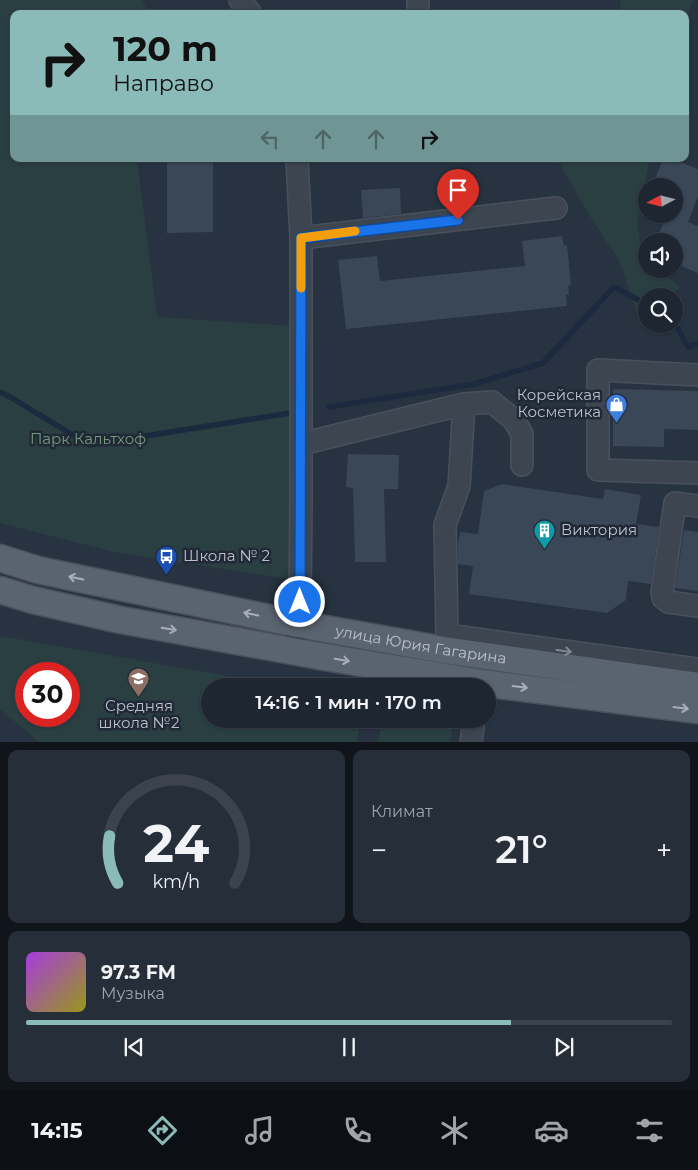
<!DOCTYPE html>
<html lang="ru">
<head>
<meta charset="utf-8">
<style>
  body { margin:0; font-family:Montserrat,sans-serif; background:#262e39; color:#f1f3f6; height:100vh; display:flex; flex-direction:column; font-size:19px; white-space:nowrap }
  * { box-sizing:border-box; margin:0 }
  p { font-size:16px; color:#a1a5ab }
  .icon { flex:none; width:28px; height:28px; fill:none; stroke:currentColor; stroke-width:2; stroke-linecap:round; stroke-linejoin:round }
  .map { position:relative; height:742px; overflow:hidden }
  .panel { display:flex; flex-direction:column; gap:8px; padding:8px; background:#10151b; flex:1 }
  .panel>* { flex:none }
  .guide { position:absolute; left:10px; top:10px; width:679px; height:152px; border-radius:10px; box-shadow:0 1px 4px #0004,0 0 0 1px #3c434d; background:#8bbbb9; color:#111; overflow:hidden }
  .needle { width:32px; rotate:263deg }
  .buttons { position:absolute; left:638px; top:178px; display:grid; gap:10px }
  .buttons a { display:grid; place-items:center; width:45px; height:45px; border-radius:50%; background:#1e2631; box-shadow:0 1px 4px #0004,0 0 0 1px #3c434d; font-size:25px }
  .speed { position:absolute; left:15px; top:662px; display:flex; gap:10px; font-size:25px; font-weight:700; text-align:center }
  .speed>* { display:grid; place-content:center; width:65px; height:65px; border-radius:50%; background:#1e2631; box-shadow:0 1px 4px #0004,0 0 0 1px #3c434d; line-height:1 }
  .speed .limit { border:8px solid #d22; background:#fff; color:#111 }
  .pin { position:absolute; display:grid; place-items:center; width:42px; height:42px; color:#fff; margin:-51px -21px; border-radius:50% 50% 50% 0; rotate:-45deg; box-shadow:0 0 5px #0007 }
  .pin .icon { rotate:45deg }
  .me { position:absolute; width:55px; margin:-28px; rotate:0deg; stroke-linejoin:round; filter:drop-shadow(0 0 4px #0008) }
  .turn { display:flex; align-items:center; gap:18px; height:105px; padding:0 20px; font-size:22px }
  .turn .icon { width:65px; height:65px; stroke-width:2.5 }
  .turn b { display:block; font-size:35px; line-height:42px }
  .lanes { display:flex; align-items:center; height:48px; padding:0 20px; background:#0003; justify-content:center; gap:25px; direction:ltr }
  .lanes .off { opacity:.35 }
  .big { font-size:38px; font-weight:600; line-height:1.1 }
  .panel .widget { flex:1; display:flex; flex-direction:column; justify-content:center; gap:8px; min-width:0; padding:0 18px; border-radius:10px; background:#262e39 }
  .panel .dial { align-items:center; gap:0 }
  .dial svg { height:130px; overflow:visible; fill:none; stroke:#3c434d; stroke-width:7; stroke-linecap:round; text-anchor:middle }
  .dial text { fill:#f1f3f6; stroke:none }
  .song { display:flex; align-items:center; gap:15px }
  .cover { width:60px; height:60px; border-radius:8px; background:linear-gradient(135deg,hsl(280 70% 55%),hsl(60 70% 35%)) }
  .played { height:5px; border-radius:2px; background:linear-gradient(90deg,#8bbbb9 75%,#3c434d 75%) }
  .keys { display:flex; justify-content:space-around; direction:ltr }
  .heat { display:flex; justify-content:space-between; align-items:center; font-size:28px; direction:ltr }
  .panel .tiles { flex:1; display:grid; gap:8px; grid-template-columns:1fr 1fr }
  .widget:last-child { grid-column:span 2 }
  .trip { position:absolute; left:201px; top:678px; width:295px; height:50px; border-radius:25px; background:#1e2631; box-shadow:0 1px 4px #0004,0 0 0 1px #3c434d; font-weight:600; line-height:50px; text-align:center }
  .dock { display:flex; height:80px; justify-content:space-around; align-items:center; background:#0c0f14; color:#a1a5ab }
  .dock .icon { width:35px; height:35px }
  .dock .active { color:#8bbbb9 }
  .dock b { font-size:22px; color:#f1f3f6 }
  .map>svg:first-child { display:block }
  .green { fill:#2a3f42; fill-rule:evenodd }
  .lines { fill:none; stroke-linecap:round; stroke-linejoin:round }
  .stream { stroke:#1b2a3e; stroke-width:5.5 }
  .building { fill:#3a4756 }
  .minor-casing { stroke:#49505d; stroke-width:24 }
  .major-casing { stroke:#49505d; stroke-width:29 }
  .minor { stroke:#3c4550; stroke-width:21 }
  .major { stroke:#5a6470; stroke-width:26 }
  .oneway { stroke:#a6aeb9 }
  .oneway2 { stroke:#818994 }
  .route-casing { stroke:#114b97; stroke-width:12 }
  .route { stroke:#1a73e8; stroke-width:9 }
  .slow { stroke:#f59e0b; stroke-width:9 }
  .labels { text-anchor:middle; stroke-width:5; stroke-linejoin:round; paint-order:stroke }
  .poi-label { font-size:15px; fill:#b9c0cb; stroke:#212936; text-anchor:start }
  .park-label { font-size:15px; fill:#719a7b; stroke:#212936 }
  .street-label { font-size:15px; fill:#b9c0cb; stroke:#212936 }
</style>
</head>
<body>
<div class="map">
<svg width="698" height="743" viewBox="0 0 698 743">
  <rect width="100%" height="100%" fill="#283341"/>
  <g class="green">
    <path d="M 0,0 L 142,0 L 149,14 L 14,14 L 14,159 L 137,159 L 157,317 L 292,326 L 289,579 L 114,552 L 0,523 Z"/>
    <path d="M 621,0 L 693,0 L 685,22 L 685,14 L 619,14 Z"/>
    <path d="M 557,159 L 650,159 L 637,221 L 642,257 L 646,260 L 646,269 L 657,269 L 680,287 L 671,296 L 646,296 L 646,321 L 641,326 L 620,262 L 588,213 Z"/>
    <path d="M 0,636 L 284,686 L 210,686 L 210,719 L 360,719 L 357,742 L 39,742 L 0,709 ZM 26,674 L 69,674 L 69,716 L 26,716 Z"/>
    <path d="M 382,719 L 454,719 L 450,742 L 378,742 Z"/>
  </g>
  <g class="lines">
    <g class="stream">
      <path d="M 674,322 L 688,347 L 698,344"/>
      <path d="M 0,392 L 12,398 L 89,445 L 296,412"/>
      <path d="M 329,407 L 474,384 L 543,363 L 614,287 L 646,304"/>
    </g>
  </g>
  <g class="building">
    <path d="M 167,159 L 213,159 L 213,232 L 167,233 Z"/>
    <path d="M 663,159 L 673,159 L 698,169 L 698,196 L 688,222 L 698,226 L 698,273 L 674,263 L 674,241 L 656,241 L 667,214 L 666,214 L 674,214 L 674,186 L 652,186 Z"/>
    <path d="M 400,188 L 401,214 L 363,218 L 361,190 Z"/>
    <path d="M 562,236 L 564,246 L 567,245 L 571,285 L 568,286 L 569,295 L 566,295 L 567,306 L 346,329 L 338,260 L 377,256 L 380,281 L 525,266 L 522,241 Z"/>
    <path d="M 613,389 L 698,391 L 698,430 L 664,429 L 664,447 L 613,446 Z"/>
    <path d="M 348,454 L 399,455 L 398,489 L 384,489 L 386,562 L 355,562 L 353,488 L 346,487 Z"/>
    <path d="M 502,484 L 603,499 L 605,489 L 641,495 L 636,524 L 659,527 L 651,584 L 628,581 L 626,600 L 607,613 L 469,594 L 473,566 L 458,564 L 458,545 L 460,532 L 478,534 L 484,491 Z"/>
    <path d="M 684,530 L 698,532 L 698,591 L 675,588 Z"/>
  </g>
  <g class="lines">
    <defs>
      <g id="minor">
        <path d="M 240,0 L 251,14"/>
        <path d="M 418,0 L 418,14"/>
        <path d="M 301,238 L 556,208"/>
        <path d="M 698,375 L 598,370 L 598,470 L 698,473"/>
        <path d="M 301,444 L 464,404"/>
        <path d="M 698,506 L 675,503 L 662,592 L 663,598 L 668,602 L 698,606"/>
        <path d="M 447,635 L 698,669"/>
        <path d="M 296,639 L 300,602 L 301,501 L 301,238 L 297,159"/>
        <path d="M 444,650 L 447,635 L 445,525 L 459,486 L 464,404 L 492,402 L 514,420 L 522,434 L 522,465"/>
        <path d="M 471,743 L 474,719"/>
      </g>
      <g id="major">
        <path id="s1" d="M 0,558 L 38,570 L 298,624 L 444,650 L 698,686"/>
        <path d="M 0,590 L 33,600 L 121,620 L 325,657 L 482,683 L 698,710"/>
      </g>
    </defs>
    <use href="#minor" class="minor-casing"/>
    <use href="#major" class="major-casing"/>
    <use href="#minor" class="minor"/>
    <use href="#major" class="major"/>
  </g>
  <defs><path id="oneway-shaft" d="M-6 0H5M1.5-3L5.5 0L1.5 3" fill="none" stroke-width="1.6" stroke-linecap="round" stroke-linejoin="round" transform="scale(1.25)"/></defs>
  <g class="oneway">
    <use href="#oneway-shaft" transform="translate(76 578) rotate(-168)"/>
    <use href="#oneway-shaft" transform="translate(251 614) rotate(-168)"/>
    <use href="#oneway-shaft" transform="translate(169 629) rotate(10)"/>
    <use href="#oneway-shaft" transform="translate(342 660) rotate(9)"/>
    <use href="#oneway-shaft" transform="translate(520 687) rotate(7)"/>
    <use href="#oneway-shaft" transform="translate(681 708) rotate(7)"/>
  </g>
  <use class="oneway2" href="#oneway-shaft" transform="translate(564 651) rotate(8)"/>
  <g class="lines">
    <defs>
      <path id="route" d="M 300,602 L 301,238 L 458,220"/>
    </defs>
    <use href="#route" class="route-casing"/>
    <use href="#route" class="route"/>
    <path class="slow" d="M 301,288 L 301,238 L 355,231"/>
  </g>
  <defs>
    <symbol id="shop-pin" viewBox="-11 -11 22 30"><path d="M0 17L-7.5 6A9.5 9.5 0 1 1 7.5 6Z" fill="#3f7fe0" stroke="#212936"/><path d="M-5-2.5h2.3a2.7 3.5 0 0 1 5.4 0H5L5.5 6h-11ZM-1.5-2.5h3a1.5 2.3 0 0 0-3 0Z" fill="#fff"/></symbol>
    <symbol id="building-pin" viewBox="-11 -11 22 30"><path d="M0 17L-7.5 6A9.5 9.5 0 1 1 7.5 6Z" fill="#0f9aa8" stroke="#212936"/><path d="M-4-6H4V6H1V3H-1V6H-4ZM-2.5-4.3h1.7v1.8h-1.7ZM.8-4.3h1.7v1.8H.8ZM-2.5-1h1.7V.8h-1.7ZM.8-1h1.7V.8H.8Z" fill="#fff"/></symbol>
    <symbol id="bus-pin" viewBox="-11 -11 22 30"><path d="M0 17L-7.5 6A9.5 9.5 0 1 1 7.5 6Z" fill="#1a4fb4" stroke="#212936"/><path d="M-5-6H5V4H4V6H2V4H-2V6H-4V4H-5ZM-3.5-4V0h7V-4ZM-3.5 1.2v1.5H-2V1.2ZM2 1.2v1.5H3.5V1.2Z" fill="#fff"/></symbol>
    <symbol id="school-pin" viewBox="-11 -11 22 30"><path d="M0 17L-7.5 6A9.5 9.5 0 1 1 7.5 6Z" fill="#8d6e63" stroke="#212936"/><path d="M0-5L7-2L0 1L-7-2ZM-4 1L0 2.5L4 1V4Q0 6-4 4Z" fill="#fff"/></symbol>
  </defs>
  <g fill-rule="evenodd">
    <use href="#shop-pin" x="604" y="392" width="25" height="34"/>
    <use href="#building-pin" x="532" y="518" width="25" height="34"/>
    <use href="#bus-pin" x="154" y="544" width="25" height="34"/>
    <use href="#school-pin" x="126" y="666" width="25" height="34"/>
  </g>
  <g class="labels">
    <g class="poi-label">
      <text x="601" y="400" text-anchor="end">Корейская<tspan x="601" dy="17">Косметика</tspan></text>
      <text x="561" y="535">Виктория</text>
      <text x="183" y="561">Школа № 2</text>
      <text x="139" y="711" text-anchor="middle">Средняя<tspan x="139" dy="17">школа №2</tspan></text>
    </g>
    <g class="park-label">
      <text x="88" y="444">Парк Кальтхоф</text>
    </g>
    <g class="street-label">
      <text dy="5" stroke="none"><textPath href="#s1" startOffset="430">улица Юрия Гагарина</textPath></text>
    </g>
  </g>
</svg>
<div class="buttons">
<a><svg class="needle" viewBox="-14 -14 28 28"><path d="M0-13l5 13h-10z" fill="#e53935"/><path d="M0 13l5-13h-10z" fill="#a1a5ab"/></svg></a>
<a><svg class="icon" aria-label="sound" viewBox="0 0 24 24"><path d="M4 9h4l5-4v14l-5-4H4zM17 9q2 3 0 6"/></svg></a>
<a><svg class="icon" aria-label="search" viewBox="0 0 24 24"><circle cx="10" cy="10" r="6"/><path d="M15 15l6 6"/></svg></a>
</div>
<div class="speed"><div class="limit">30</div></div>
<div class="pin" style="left:458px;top:220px;background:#d93025"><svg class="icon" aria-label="arrive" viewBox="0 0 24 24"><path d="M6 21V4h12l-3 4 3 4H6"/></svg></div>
<svg class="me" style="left:300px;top:602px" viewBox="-20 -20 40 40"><circle r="17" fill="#1a73e8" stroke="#fff" stroke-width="3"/><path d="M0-11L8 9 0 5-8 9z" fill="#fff"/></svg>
<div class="trip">14:16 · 1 мин · 170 m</div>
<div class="guide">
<div class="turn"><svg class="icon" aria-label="right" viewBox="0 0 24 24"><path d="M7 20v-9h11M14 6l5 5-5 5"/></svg><div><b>120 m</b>Направо</div></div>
<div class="lanes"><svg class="icon off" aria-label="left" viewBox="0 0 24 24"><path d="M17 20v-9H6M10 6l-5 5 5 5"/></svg><svg class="icon off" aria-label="ahead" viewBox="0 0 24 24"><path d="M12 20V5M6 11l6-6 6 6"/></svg><svg class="icon off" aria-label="ahead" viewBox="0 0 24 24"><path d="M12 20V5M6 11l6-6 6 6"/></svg><svg class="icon" aria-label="right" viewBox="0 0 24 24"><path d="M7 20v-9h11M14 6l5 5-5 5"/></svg></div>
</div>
</div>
<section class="panel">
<div class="tiles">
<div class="widget dial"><svg viewBox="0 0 100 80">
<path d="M14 69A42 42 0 1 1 86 69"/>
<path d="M14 69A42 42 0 0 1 9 40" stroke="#8bbbb9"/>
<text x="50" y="56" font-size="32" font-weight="700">24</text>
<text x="50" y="72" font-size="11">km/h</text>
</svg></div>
<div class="widget"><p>Климат</p>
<div class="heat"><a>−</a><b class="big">21°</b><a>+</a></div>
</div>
<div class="widget">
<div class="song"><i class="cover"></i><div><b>97.3 FM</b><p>Музыка</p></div></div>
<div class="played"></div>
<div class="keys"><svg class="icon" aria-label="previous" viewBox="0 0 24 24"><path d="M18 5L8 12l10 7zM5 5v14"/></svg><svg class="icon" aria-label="pause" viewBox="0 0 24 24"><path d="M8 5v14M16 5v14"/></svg><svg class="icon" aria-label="next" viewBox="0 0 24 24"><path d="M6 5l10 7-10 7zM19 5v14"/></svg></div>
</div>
</div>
</section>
<nav class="dock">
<b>14:15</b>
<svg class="icon active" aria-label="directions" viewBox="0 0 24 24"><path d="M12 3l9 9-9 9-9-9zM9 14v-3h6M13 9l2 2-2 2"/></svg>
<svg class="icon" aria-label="music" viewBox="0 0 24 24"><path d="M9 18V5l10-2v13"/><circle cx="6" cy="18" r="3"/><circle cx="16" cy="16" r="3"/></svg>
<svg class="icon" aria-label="phone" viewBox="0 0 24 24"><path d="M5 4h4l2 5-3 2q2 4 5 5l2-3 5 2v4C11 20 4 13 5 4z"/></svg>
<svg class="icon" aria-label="climate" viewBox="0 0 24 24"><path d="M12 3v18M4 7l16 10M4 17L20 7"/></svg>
<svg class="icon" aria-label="car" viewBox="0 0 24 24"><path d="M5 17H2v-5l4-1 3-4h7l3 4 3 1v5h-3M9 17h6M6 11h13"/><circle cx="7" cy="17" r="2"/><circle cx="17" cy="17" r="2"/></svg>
<svg class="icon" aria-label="filters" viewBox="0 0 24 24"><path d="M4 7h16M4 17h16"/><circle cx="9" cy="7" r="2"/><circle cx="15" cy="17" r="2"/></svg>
</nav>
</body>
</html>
